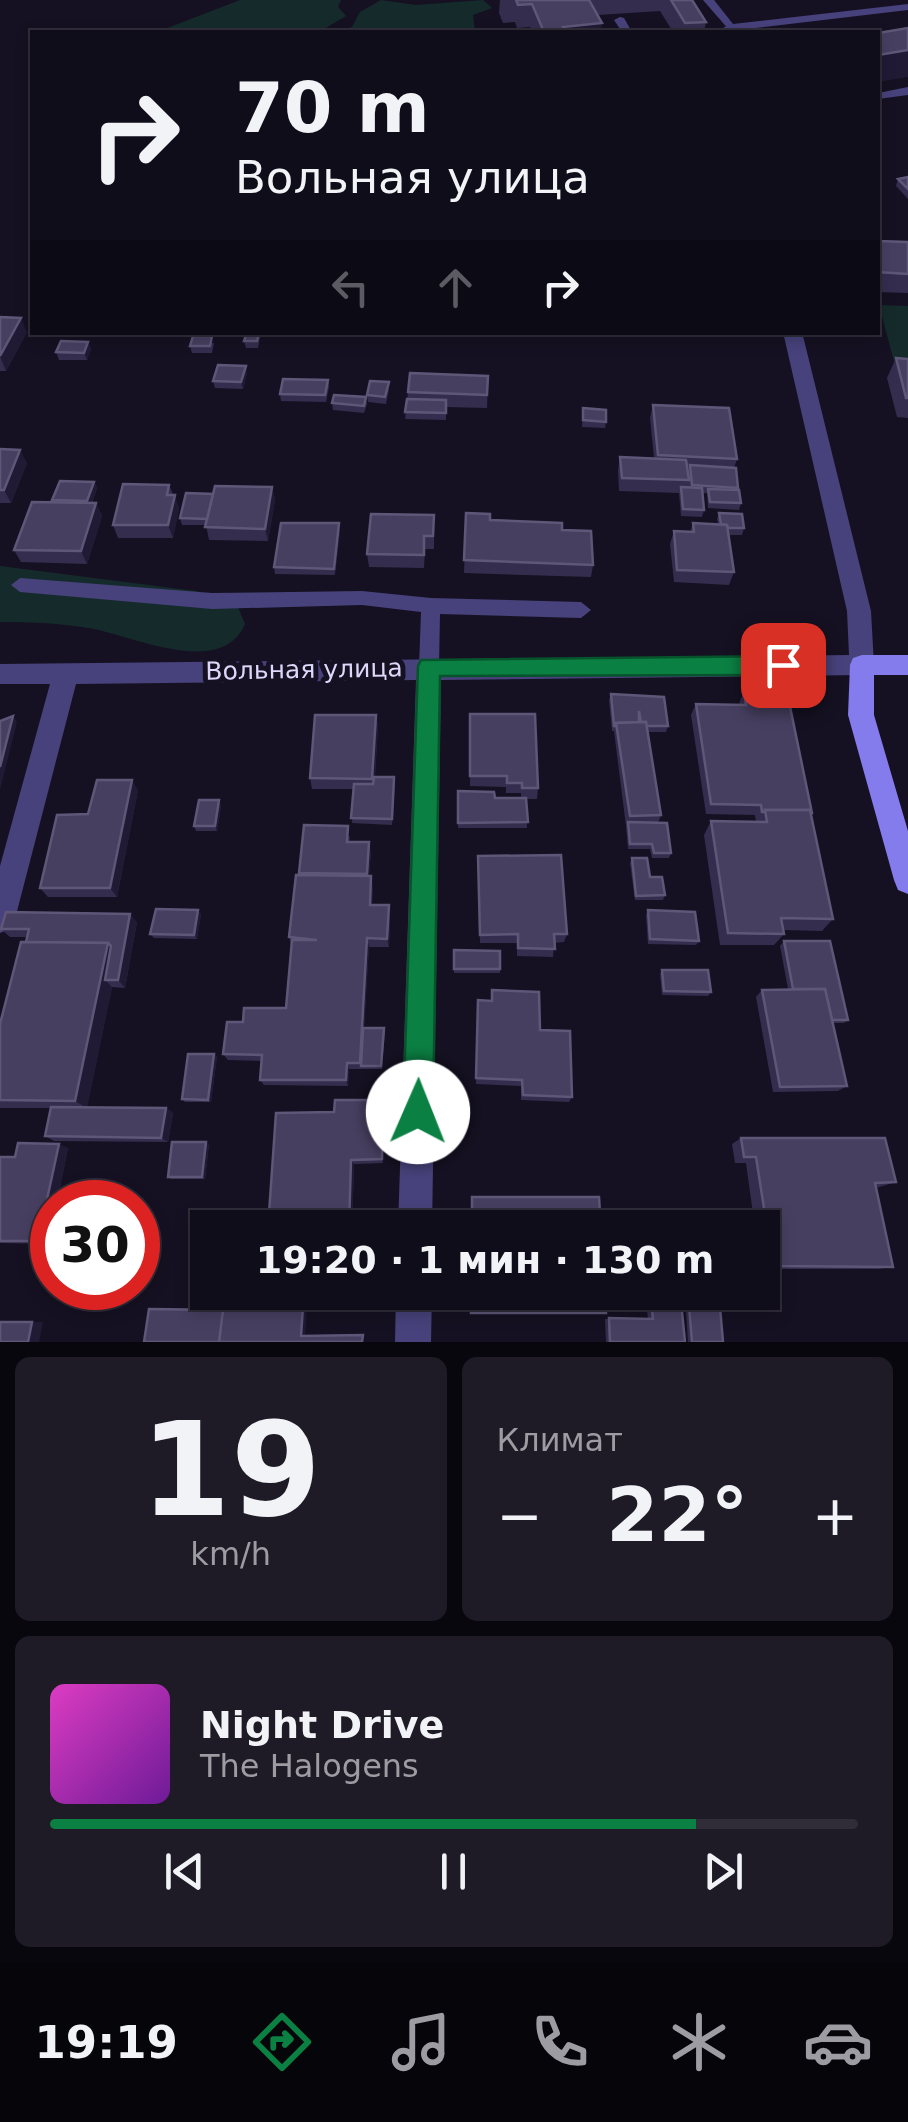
<!DOCTYPE html>
<html lang="ru">
<head>
<meta charset="utf-8">
<style>
  body { margin:0; font-family:"DejaVu Sans",sans-serif; background:#1e1b27; color:#f1f3f6; height:100vh; display:flex; flex-direction:column; font-size:38px; white-space:nowrap }
  * { box-sizing:border-box; margin:0 }
  p { font-size:32px; color:#9c9ca2 }
  .icon { flex:none; width:55px; height:55px; fill:none; stroke:currentColor; stroke-width:2; stroke-linecap:round; stroke-linejoin:round }
  .map { position:relative; height:1342px; overflow:hidden }
  .sheet { display:flex; flex-direction:column; gap:15px; padding:15px; background:#09070e; flex:1 }
  .sheet>* { flex:none }
  .guide { position:absolute; left:30px; top:30px; width:850px; height:305px; border-radius:0px; box-shadow:0 5px 15px #0003,0 0 0 2px #302d39; background:#100d1a; color:#f1f3f6; overflow:hidden }
  .speed { position:absolute; left:30px; top:1180px; display:flex; gap:20px; font-size:50px; font-weight:700; text-align:center }
  .speed>* { display:grid; place-content:center; width:130px; height:130px; border-radius:50%; background:#100d1a; box-shadow:0 5px 15px #0003,0 0 0 2px #302d39; line-height:1 }
  .speed .limit { border:15px solid #d22; background:#fff; color:#111 }
  .pin { position:absolute; display:grid; place-items:center; width:85px; height:85px; color:#fff; margin:-42px; border-radius:20px; box-shadow:0 5px 15px #0006 }
  .me { position:absolute; width:110px; margin:-55px; rotate:1deg; stroke-linejoin:round; filter:drop-shadow(0 0 8px #0008) }
  .turn { display:flex; align-items:center; gap:35px; height:210px; padding:0 40px; font-size:45px }
  .turn .icon { width:130px; height:130px; stroke-width:2.5 }
  .turn b { display:block; font-size:70px; line-height:85px }
  .lanes { display:flex; align-items:center; height:95px; padding:0 40px; background:#0003; justify-content:center; gap:50px; direction:ltr }
  .lanes .off { opacity:.35 }
  .big { font-size:75px; font-weight:800; line-height:1.1 }
  .sheet .widget { flex:1; display:flex; flex-direction:column; justify-content:center; gap:15px; min-width:0; padding:0 35px; border-radius:15px; background:#1e1b27 }
  .sheet .dial { align-items:center; gap:0 }
  .dial b { font-size:130px; line-height:1 }
  .song { display:flex; align-items:center; gap:30px }
  .cover { width:120px; height:120px; border-radius:15px; background:linear-gradient(135deg,hsl(310 70% 55%),hsl(280 70% 35%)) }
  .played { height:10px; border-radius:5px; background:linear-gradient(90deg,#0b8043 80%,#302d39 80%) }
  .keys { display:flex; justify-content:space-around; direction:ltr }
  .heat { display:flex; justify-content:space-between; align-items:center; font-size:55px; direction:ltr }
  .sheet .tiles { flex:1; display:grid; gap:15px; grid-template-columns:1fr 1fr }
  .widget:last-child { grid-column:span 2 }
  .trip { position:absolute; left:190px; top:1210px; width:590px; height:100px; border-radius:0px; background:#100d1a; box-shadow:0 5px 15px #0003,0 0 0 2px #302d39; font-weight:800; line-height:100px; text-align:center }
  .tab-bar { display:flex; height:160px; justify-content:space-around; align-items:center; background:#06050a; color:#9c9ca2 }
  .tab-bar .icon { width:70px; height:70px }
  .tab-bar .active { color:#0b8043 }
  .tab-bar b { font-size:45px; color:#f1f3f6 }
  .map>svg:first-child { display:block }
  .green { fill:#152b2b }
  .lines { fill:none; stroke-linecap:round; stroke-linejoin:round }
  .lane { fill:#47427b; fill-rule:evenodd }
  .street { fill:#47427b; fill-rule:evenodd }
  .secondary { fill:#847bed; fill-rule:evenodd }
  .wall { fill:#352d4e }
  .shaded-wall { fill:#201a35 }
  .building { fill:#473f60; stroke:#5e5778; stroke-width:2.5 }
  .route { fill:#0b8043; stroke:#07532c; stroke-width:2.5 }
  .labels { text-anchor:middle; stroke-width:10; stroke-linejoin:round; paint-order:stroke }
  .street-label { font-size:25px; fill:#ddd7fa; stroke:#151122 }
</style>
</head>
<body>
<div class="map">
<svg width="908" height="1342" viewBox="0 0 908 1342">
  <rect width="100%" height="100%" fill="#151122"/>
  <g class="green">
    <path d="M 240,0 L 341,0 L 338,7 L 346,16 L 319,32 L 157,32 Z"/>
    <path d="M 381,0 L 416,5 L 483,0 L 492,8 L 473,15 L 475,32 L 336,32 L 352,27 L 360,12 Z"/>
    <path d="M 879,305 L 908,306 L 908,366 L 895,365 Z"/>
    <path d="M 0,566 L 196,591 L 237,605 L 245,624 C 222,678 135,637 94,629 C 62,623 32,622 0,622 Z"/>
  </g>
  <g class="lines">
    <g class="lane">
      <path d="M 703,0 L 714,0 L 733,24 L 908,4 L 908,10 L 730,31 Z"/>
      <path d="M 620,17 L 624,18 L 632,32 L 622,32 L 614,20 Z"/>
      <path d="M 908,87 L 908,95 L 878,99 L 878,93 Z"/>
      <path d="M 20,578 L 212,593 L 362,591 L 431,598 L 581,602 L 591,610 L 581,618 L 440,614 L 439,667 L 436,673 L 422,673 L 419,667 L 421,612 L 362,605 L 212,609 L 20,592 L 11,585 Z"/>
    </g>
    <g class="street">
      <path d="M 730,24 L 735,25 L 740,32 L 726,32 L 723,28 Z"/>
      <path d="M 783,332 L 802,332 L 871,611 L 874,665 L 871,672 L 862,675 L 441,680 L 432,1228 L 398,1228 L 416,680 L 76,684 L 15,919 L 10,929 L 0,933 L 0,866 L 50,684 L 0,684 L 0,664 L 849,655 L 847,611 Z"/>
      <path d="M 396,1292 L 432,1292 L 431,1342 L 395,1342 Z"/>
    </g>
    <path class="secondary" d="M 862,655 L 908,655 L 908,675 L 874,675 L 874,715 L 908,831 L 908,894 L 898,890 L 894,880 L 848,715 L 850,665 L 853,658 Z"/>
  </g>
  <g class="wall">
    <path d="M 500,0 L 692,0 L 706,22 L 704,32 L 673,32 L 660,11 L 598,15 L 601,32 L 533,32 L 530,27 L 517,28 L 515,22 L 503,23 L 499,13 Z"/>
    <path d="M 908,177 L 908,199 L 896,186 L 898,179 Z"/>
    <path d="M 878,241 L 908,242 L 908,293 L 878,292 Z"/>
    <path d="M 0,317 L 27,332 L 6,371 L 0,371 Z"/>
    <path d="M 247,332 L 261,332 L 258,348 L 246,348 L 244,341 Z"/>
    <path d="M 88,342 L 91,349 L 87,360 L 59,360 L 56,352 Z"/>
    <path d="M 214,343 L 212,353 L 192,353 L 190,346 Z"/>
    <path d="M 896,358 L 908,359 L 908,418 L 897,417 L 887,378 Z"/>
    <path d="M 247,373 L 243,389 L 215,388 L 213,381 Z"/>
    <path d="M 488,376 L 487,408 L 446,407 L 446,420 L 405,419 L 408,392 Z"/>
    <path d="M 328,380 L 329,387 L 326,402 L 281,401 L 280,394 Z"/>
    <path d="M 389,389 L 386,404 L 368,402 L 367,395 Z"/>
    <path d="M 366,397 L 367,404 L 364,413 L 333,410 L 332,403 Z"/>
    <path d="M 653,405 L 737,459 L 734,468 L 741,503 L 739,510 L 708,508 L 707,493 L 702,493 L 704,510 L 702,517 L 681,516 L 679,493 L 619,491 L 618,470 L 620,457 L 654,458 L 650,418 Z"/>
    <path d="M 583,408 L 606,422 L 605,428 L 582,427 Z"/>
    <path d="M 0,449 L 27,463 L 11,503 L 0,503 Z"/>
    <path d="M 94,482 L 97,488 L 92,503 L 96,503 L 102,516 L 87,564 L 21,562 L 14,550 L 54,502 L 52,500 Z"/>
    <path d="M 169,485 L 179,508 L 173,538 L 118,538 L 113,525 Z"/>
    <path d="M 272,487 L 275,500 L 268,541 L 209,540 L 206,525 L 182,525 L 180,518 L 213,494 Z"/>
    <path d="M 466,513 L 490,520 L 562,530 L 593,565 L 591,577 L 464,573 Z"/>
    <path d="M 719,513 L 744,528 L 742,535 L 729,535 L 734,572 L 729,585 L 674,582 L 670,544 L 674,531 L 690,532 L 693,523 L 718,524 L 717,519 Z"/>
    <path d="M 434,515 L 434,549 L 425,549 L 424,568 L 369,567 L 367,554 Z"/>
    <path d="M 340,530 L 335,575 L 275,574 L 274,567 Z"/>
    <path d="M 744,691 L 812,813 L 811,815 L 833,919 L 822,931 L 784,930 L 784,934 L 774,945 L 720,945 L 704,835 L 711,821 L 756,822 L 755,815 L 706,814 L 691,715 L 696,704 L 739,704 Z"/>
    <path d="M 611,694 L 668,726 L 666,732 L 647,732 L 661,815 L 658,823 L 671,853 L 669,858 L 652,858 L 650,849 L 628,849 L 626,826 L 614,731 L 612,731 L 609,700 Z"/>
    <path d="M 470,714 L 538,788 L 537,799 L 526,799 L 527,828 L 458,828 L 458,791 L 495,798 L 521,798 L 521,793 L 506,793 L 506,787 L 470,786 Z"/>
    <path d="M 376,715 L 378,726 L 375,777 L 395,783 L 392,825 L 352,823 L 353,789 L 312,789 L 310,778 Z"/>
    <path d="M 138,790 L 117,897 L 48,897 L 40,888 L 88,814 Z"/>
    <path d="M 221,806 L 217,831 L 196,831 L 194,826 Z"/>
    <path d="M 350,836 L 349,842 L 371,852 L 369,876 L 373,886 L 372,905 L 390,914 L 389,947 L 369,947 L 364,1028 L 385,1031 L 382,1069 L 349,1069 L 348,1086 L 264,1085 L 260,1080 L 261,1061 L 228,1060 L 223,1054 L 243,1022 L 286,1008 L 291,943 L 289,937 L 299,873 Z"/>
    <path d="M 632,858 L 665,895 L 663,900 L 635,900 L 630,863 Z"/>
    <path d="M 478,865 L 567,934 L 564,942 L 554,943 L 553,957 L 517,956 L 517,943 L 480,943 Z"/>
    <path d="M 648,910 L 699,941 L 696,945 L 648,944 L 646,915 Z"/>
    <path d="M 201,914 L 197,939 L 154,938 L 150,934 Z"/>
    <path d="M 137,922 L 125,988 L 112,987 L 87,1107 L 166,1108 L 173,1113 L 168,1142 L 54,1141 L 45,1136 L 51,1108 L 0,1108 L 0,1024 L 27,937 L 10,937 L 1,929 Z"/>
    <path d="M 784,941 L 848,1020 L 844,1023 L 833,1023 L 847,1086 L 838,1091 L 773,1092 L 756,997 L 762,990 L 788,989 L 780,946 Z"/>
    <path d="M 454,950 L 500,969 L 500,973 L 454,973 Z"/>
    <path d="M 662,970 L 711,992 L 708,996 L 662,995 L 660,974 Z"/>
    <path d="M 478,1000 L 540,1030 L 572,1097 L 569,1102 L 521,1100 L 521,1086 L 476,1084 Z"/>
    <path d="M 214,1054 L 217,1057 L 211,1102 L 185,1102 L 182,1099 Z"/>
    <path d="M 384,1105 L 383,1163 L 354,1164 L 352,1228 L 268,1228 L 334,1112 Z"/>
    <path d="M 741,1138 L 896,1182 L 876,1188 L 893,1267 L 878,1269 L 762,1269 L 762,1228 L 755,1228 L 746,1163 L 735,1163 L 732,1144 Z"/>
    <path d="M 209,1144 L 205,1179 L 171,1179 L 168,1177 Z"/>
    <path d="M 68,1148 L 57,1202 L 52,1202 L 48,1244 L 0,1243 L 0,1157 L 15,1157 Z"/>
    <path d="M 645,1292 L 680,1292 L 685,1342 L 606,1342 L 605,1319 L 648,1319 Z"/>
    <path d="M 688,1294 L 723,1342 L 688,1342 L 685,1295 Z"/>
  </g>
  <g class="shaded-wall">
    <path d="M 602,23 L 601,32 L 563,32 L 563,27 Z"/>
    <path d="M 908,50 L 908,77 L 878,82 L 878,55 Z"/>
    <path d="M 21,318 L 27,332 L 6,371 L 0,356 Z"/>
    <path d="M 88,342 L 91,349 L 87,360 L 84,353 Z"/>
    <path d="M 246,366 L 247,373 L 243,389 L 241,382 Z"/>
    <path d="M 20,450 L 27,463 L 11,503 L 4,490 Z"/>
    <path d="M 94,482 L 97,488 L 90,507 L 87,501 Z"/>
    <path d="M 272,487 L 275,500 L 268,541 L 265,529 Z"/>
    <path d="M 175,495 L 179,508 L 173,538 L 168,525 Z"/>
    <path d="M 96,503 L 102,516 L 87,564 L 81,551 Z"/>
    <path d="M 339,523 L 340,530 L 335,575 L 334,569 Z"/>
    <path d="M 376,715 L 378,726 L 374,789 L 372,779 Z"/>
    <path d="M 13,716 L 17,722 L 0,790 L 0,767 Z"/>
    <path d="M 132,780 L 138,790 L 117,897 L 110,888 Z"/>
    <path d="M 219,800 L 221,806 L 217,831 L 215,826 Z"/>
    <path d="M 369,842 L 371,852 L 368,883 L 367,874 Z"/>
    <path d="M 371,876 L 373,886 L 371,913 L 370,905 Z"/>
    <path d="M 389,905 L 390,914 L 389,947 L 387,939 Z"/>
    <path d="M 198,910 L 201,914 L 197,939 L 194,935 Z"/>
    <path d="M 130,914 L 137,922 L 125,988 L 118,980 Z"/>
    <path d="M 367,938 L 369,947 L 361,1066 L 360,1063 Z"/>
    <path d="M 108,943 L 118,954 L 105,980 L 112,987 L 87,1108 L 75,1101 Z"/>
    <path d="M 214,1054 L 217,1057 L 211,1102 L 208,1100 Z"/>
    <path d="M 347,1063 L 349,1069 L 348,1086 L 346,1080 Z"/>
    <path d="M 383,1100 L 384,1105 L 383,1163 L 382,1159 Z"/>
    <path d="M 166,1108 L 173,1113 L 168,1142 L 161,1138 Z"/>
    <path d="M 206,1142 L 209,1144 L 205,1179 L 202,1177 Z"/>
    <path d="M 59,1144 L 68,1148 L 57,1202 L 52,1202 L 52,1224 L 48,1244 L 38,1241 Z"/>
    <path d="M 351,1160 L 354,1164 L 352,1228 L 349,1228 Z"/>
    <path d="M 303,1306 L 307,1306 L 305,1336 L 301,1336 Z"/>
    <path d="M 32,1322 L 43,1322 L 39,1342 L 28,1342 Z"/>
  </g>
  <g class="building">
    <path d="M 516,0 L 589,0 L 602,23 L 563,27 L 566,32 L 544,32 L 532,4 L 518,5 Z"/>
    <path d="M 671,0 L 692,0 L 706,22 L 685,23 Z"/>
    <path d="M 908,28 L 908,50 L 878,55 L 878,33 Z"/>
    <path d="M 908,177 L 908,189 L 898,179 Z"/>
    <path d="M 878,241 L 908,242 L 908,274 L 878,272 Z"/>
    <path d="M 0,317 L 21,318 L 0,356 Z"/>
    <path d="M 247,332 L 259,332 L 257,341 L 244,341 Z"/>
    <path d="M 193,336 L 212,336 L 210,346 L 190,346 Z"/>
    <path d="M 61,341 L 88,342 L 84,353 L 56,352 Z"/>
    <path d="M 896,358 L 908,359 L 908,398 L 906,398 Z"/>
    <path d="M 218,365 L 246,366 L 241,382 L 213,381 Z"/>
    <path d="M 410,373 L 488,376 L 487,395 L 408,392 Z"/>
    <path d="M 283,379 L 328,380 L 325,395 L 280,394 Z"/>
    <path d="M 370,381 L 389,382 L 385,397 L 367,395 Z"/>
    <path d="M 334,395 L 366,397 L 364,406 L 332,403 Z"/>
    <path d="M 407,399 L 446,400 L 446,413 L 405,412 Z"/>
    <path d="M 653,405 L 729,408 L 737,459 L 658,455 Z"/>
    <path d="M 583,408 L 606,410 L 606,422 L 583,420 Z"/>
    <path d="M 0,449 L 20,450 L 4,490 L 0,490 Z"/>
    <path d="M 620,457 L 686,460 L 689,480 L 622,478 Z"/>
    <path d="M 690,465 L 736,468 L 738,488 L 692,485 Z"/>
    <path d="M 60,481 L 94,482 L 87,501 L 52,500 Z"/>
    <path d="M 123,484 L 169,485 L 167,495 L 175,495 L 168,525 L 113,525 Z"/>
    <path d="M 215,486 L 272,487 L 265,529 L 205,527 Z"/>
    <path d="M 681,487 L 702,488 L 704,510 L 683,509 Z"/>
    <path d="M 708,489 L 739,490 L 741,503 L 710,502 Z"/>
    <path d="M 186,493 L 213,494 L 207,519 L 180,518 Z"/>
    <path d="M 32,502 L 96,503 L 81,551 L 14,550 Z"/>
    <path d="M 466,513 L 490,514 L 490,520 L 562,523 L 562,530 L 591,531 L 593,565 L 464,560 Z"/>
    <path d="M 719,513 L 742,514 L 744,528 L 728,528 L 727,525 L 721,524 Z"/>
    <path d="M 371,514 L 434,515 L 433,536 L 424,536 L 424,555 L 367,554 Z"/>
    <path d="M 281,523 L 339,523 L 334,569 L 274,567 Z"/>
    <path d="M 693,523 L 727,525 L 734,572 L 677,570 L 674,531 L 694,532 Z"/>
    <path d="M 744,691 L 787,692 L 812,813 L 810,813 L 810,810 L 765,810 L 765,812 L 762,812 L 761,805 L 711,804 L 696,704 L 746,705 Z"/>
    <path d="M 611,694 L 664,697 L 668,726 L 646,726 L 646,722 L 641,722 L 639,711 L 639,722 L 616,723 L 617,726 L 614,726 Z"/>
    <path d="M 470,714 L 535,714 L 538,788 L 522,788 L 522,783 L 507,783 L 507,776 L 470,776 Z"/>
    <path d="M 315,715 L 376,715 L 372,779 L 310,778 Z"/>
    <path d="M 13,716 L 0,767 L 0,721 Z"/>
    <path d="M 646,722 L 661,815 L 630,816 L 616,723 Z"/>
    <path d="M 374,777 L 394,777 L 392,819 L 351,818 L 354,784 L 373,784 Z"/>
    <path d="M 97,780 L 132,780 L 110,888 L 40,888 L 57,815 L 88,814 Z"/>
    <path d="M 458,791 L 494,792 L 495,798 L 526,798 L 528,822 L 458,823 Z"/>
    <path d="M 199,800 L 219,800 L 215,826 L 194,826 Z"/>
    <path d="M 765,810 L 810,810 L 833,919 L 781,918 L 784,934 L 728,933 L 711,821 L 767,822 Z"/>
    <path d="M 628,822 L 667,823 L 671,853 L 654,853 L 652,844 L 630,844 Z"/>
    <path d="M 304,825 L 348,826 L 347,842 L 369,842 L 367,874 L 299,873 Z"/>
    <path d="M 561,855 L 567,934 L 554,934 L 555,949 L 518,948 L 518,934 L 480,935 L 478,856 Z"/>
    <path d="M 632,858 L 647,858 L 650,877 L 662,877 L 665,895 L 636,896 Z"/>
    <path d="M 296,875 L 371,876 L 370,905 L 389,905 L 387,939 L 367,938 L 360,1063 L 347,1063 L 346,1080 L 260,1080 L 262,1055 L 223,1054 L 227,1022 L 243,1022 L 244,1008 L 286,1008 L 292,940 L 317,940 L 289,937 Z"/>
    <path d="M 156,909 L 198,910 L 194,935 L 150,934 Z"/>
    <path d="M 648,910 L 695,912 L 699,941 L 650,939 Z"/>
    <path d="M 6,912 L 130,914 L 118,980 L 105,980 L 111,946 L 108,943 L 26,942 L 29,929 L 1,929 Z"/>
    <path d="M 784,941 L 830,941 L 848,1020 L 832,1020 L 825,989 L 793,989 Z"/>
    <path d="M 21,942 L 108,943 L 75,1101 L 0,1100 L 0,1024 Z"/>
    <path d="M 454,950 L 500,951 L 500,969 L 454,969 Z"/>
    <path d="M 662,970 L 708,970 L 711,992 L 664,991 Z"/>
    <path d="M 825,989 L 847,1086 L 780,1087 L 762,990 Z"/>
    <path d="M 492,990 L 539,992 L 540,1030 L 570,1031 L 572,1097 L 523,1095 L 522,1080 L 476,1078 L 478,1000 L 492,1001 Z"/>
    <path d="M 363,1028 L 384,1028 L 381,1066 L 361,1066 Z"/>
    <path d="M 188,1054 L 214,1054 L 208,1100 L 182,1099 Z"/>
    <path d="M 335,1100 L 383,1100 L 382,1159 L 351,1160 L 349,1228 L 268,1228 L 276,1113 L 334,1112 Z"/>
    <path d="M 51,1107 L 166,1108 L 161,1138 L 45,1136 Z"/>
    <path d="M 741,1138 L 885,1138 L 896,1182 L 875,1183 L 893,1267 L 773,1266 L 756,1157 L 744,1157 Z"/>
    <path d="M 172,1142 L 206,1142 L 202,1177 L 168,1177 Z"/>
    <path d="M 18,1143 L 59,1144 L 38,1241 L 0,1241 L 0,1157 L 15,1157 Z"/>
    <path d="M 472,1197 L 599,1197 L 601,1228 L 472,1228 Z"/>
    <path d="M 635,1220 L 673,1220 L 673,1228 L 636,1228 Z"/>
    <path d="M 472,1292 L 605,1292 L 606,1313 L 471,1313 Z"/>
    <path d="M 650,1292 L 680,1292 L 685,1342 L 610,1342 L 609,1318 L 653,1319 Z"/>
    <path d="M 688,1294 L 719,1295 L 723,1342 L 692,1342 Z"/>
    <path d="M 223,1306 L 303,1306 L 301,1336 L 363,1335 L 362,1342 L 219,1342 Z"/>
    <path d="M 149,1309 L 223,1310 L 219,1342 L 144,1342 Z"/>
    <path d="M 0,1322 L 32,1322 L 28,1342 L 0,1342 Z"/>
  </g>
  <path class="route" d="M 783,656 L 794,665 L 783,675 L 440,676 L 433,1112 L 428,1123 L 418,1127 L 407,1123 L 403,1112 L 418,666 L 421,660 Z"/>
  <g class="labels">
    <g class="street-label">
      <text transform="translate(304 669) rotate(-1)" y="9">Вольная улица</text>
    </g>
  </g>
</svg>
<div class="speed"><div class="limit">30</div></div>
<div class="pin" style="left:783px;top:665px;background:#d93025"><svg class="icon" aria-label="arrive" viewBox="0 0 24 24"><path d="M6 21V4h12l-3 4 3 4H6"/></svg></div>
<svg class="me" style="left:418px;top:1112px" viewBox="-20 -20 40 40"><circle r="19" fill="#fff"/><path d="M0-13L10 11 0 6-10 11z" fill="#0b8043"/></svg>
<div class="trip">19:20 · 1 мин · 130 m</div>
<div class="guide">
<div class="turn"><svg class="icon" aria-label="right" viewBox="0 0 24 24"><path d="M7 20v-9h11M14 6l5 5-5 5"/></svg><div><b>70 m</b>Вольная улица</div></div>
<div class="lanes"><svg class="icon off" aria-label="left" viewBox="0 0 24 24"><path d="M17 20v-9H6M10 6l-5 5 5 5"/></svg><svg class="icon off" aria-label="ahead" viewBox="0 0 24 24"><path d="M12 20V5M6 11l6-6 6 6"/></svg><svg class="icon" aria-label="right" viewBox="0 0 24 24"><path d="M7 20v-9h11M14 6l5 5-5 5"/></svg></div>
</div>
</div>
<section class="sheet">
<div class="tiles">
<div class="widget dial"><b>19</b><p>km/h</p></div>
<div class="widget"><p>Климат</p>
<div class="heat"><a>−</a><b class="big">22°</b><a>+</a></div>
</div>
<div class="widget">
<div class="song"><i class="cover"></i><div><b>Night Drive</b><p>The Halogens</p></div></div>
<div class="played"></div>
<div class="keys"><svg class="icon" aria-label="previous" viewBox="0 0 24 24"><path d="M18 5L8 12l10 7zM5 5v14"/></svg><svg class="icon" aria-label="pause" viewBox="0 0 24 24"><path d="M8 5v14M16 5v14"/></svg><svg class="icon" aria-label="next" viewBox="0 0 24 24"><path d="M6 5l10 7-10 7zM19 5v14"/></svg></div>
</div>
</div>
</section>
<nav class="tab-bar">
<b>19:19</b>
<svg class="icon active" aria-label="directions" viewBox="0 0 24 24"><path d="M12 3l9 9-9 9-9-9zM9 14v-3h6M13 9l2 2-2 2"/></svg>
<svg class="icon" aria-label="music" viewBox="0 0 24 24"><path d="M9 18V5l10-2v13"/><circle cx="6" cy="18" r="3"/><circle cx="16" cy="16" r="3"/></svg>
<svg class="icon" aria-label="phone" viewBox="0 0 24 24"><path d="M5 4h4l2 5-3 2q2 4 5 5l2-3 5 2v4C11 20 4 13 5 4z"/></svg>
<svg class="icon" aria-label="climate" viewBox="0 0 24 24"><path d="M12 3v18M4 7l16 10M4 17L20 7"/></svg>
<svg class="icon" aria-label="car" viewBox="0 0 24 24"><path d="M5 17H2v-5l4-1 3-4h7l3 4 3 1v5h-3M9 17h6M6 11h13"/><circle cx="7" cy="17" r="2"/><circle cx="17" cy="17" r="2"/></svg>
</nav>
</body>
</html>
